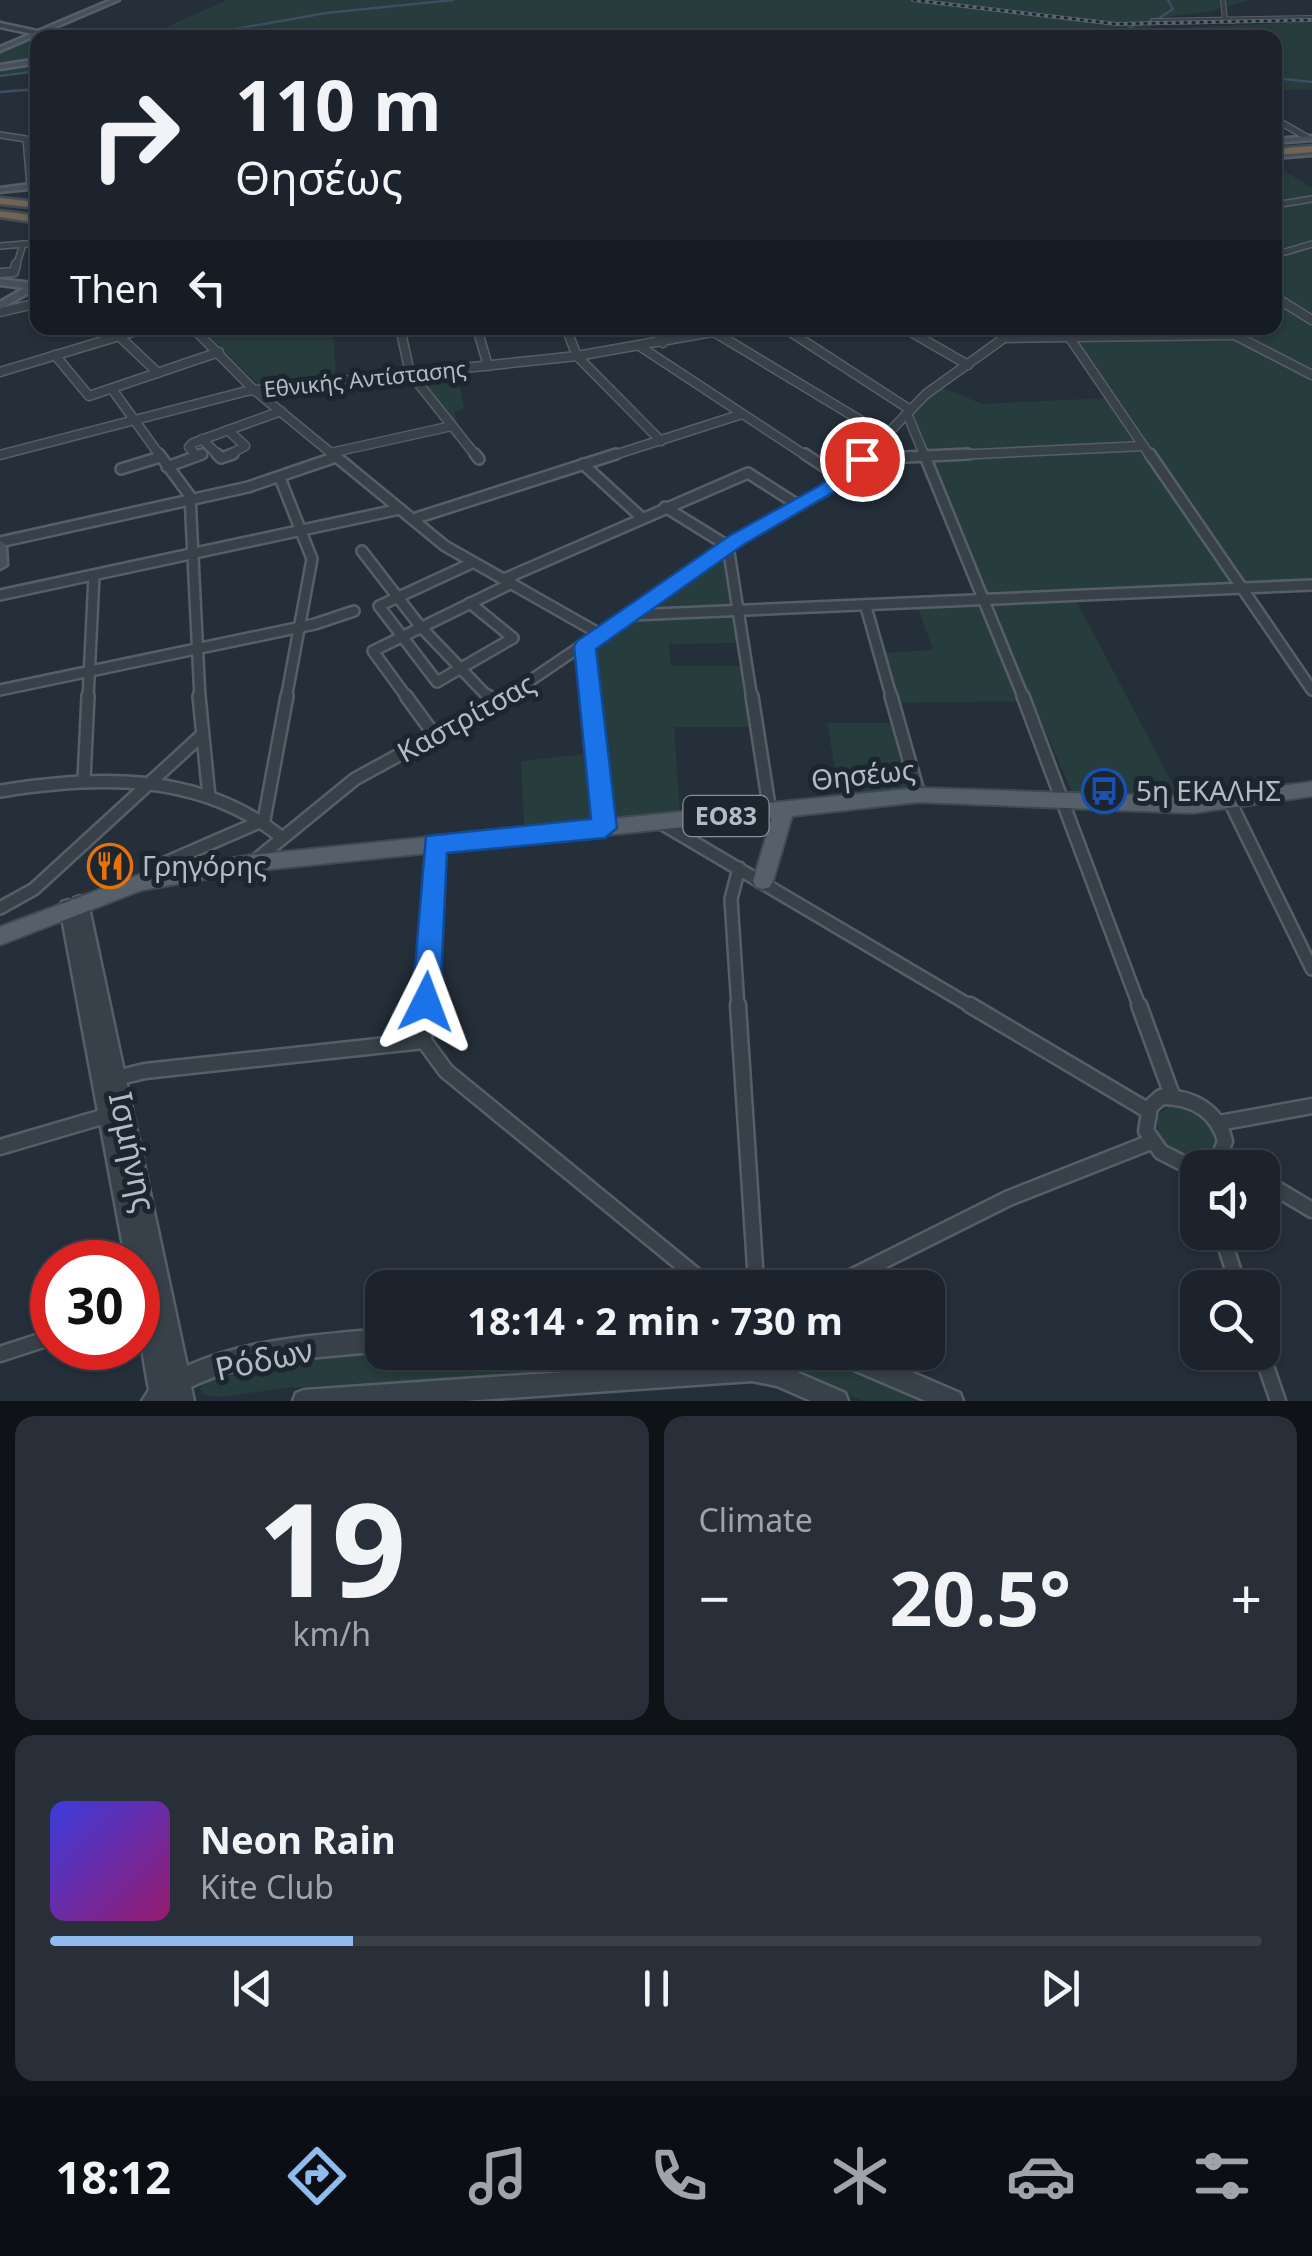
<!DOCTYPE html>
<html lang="en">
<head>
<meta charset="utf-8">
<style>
  body { margin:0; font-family:"Noto Sans",sans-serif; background:#292f38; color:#f1f3f6; height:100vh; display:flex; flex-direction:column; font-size:38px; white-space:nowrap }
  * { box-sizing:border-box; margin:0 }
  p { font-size:32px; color:#a0a4a9 }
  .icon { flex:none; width:55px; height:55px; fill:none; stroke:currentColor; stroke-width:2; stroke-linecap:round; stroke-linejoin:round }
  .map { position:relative; height:1401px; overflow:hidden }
  .sheet { display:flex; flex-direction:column; gap:15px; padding:15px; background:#0f1318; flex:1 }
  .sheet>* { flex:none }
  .banner { position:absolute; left:30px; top:30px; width:1252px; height:305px; border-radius:20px; box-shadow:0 2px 8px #0004,0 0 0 2px #3a4048; background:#1c232c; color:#f1f3f6; overflow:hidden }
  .tools { position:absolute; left:1180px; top:1150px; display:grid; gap:20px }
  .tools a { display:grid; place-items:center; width:100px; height:100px; border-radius:20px; background:#1c232c; box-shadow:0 2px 8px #0004,0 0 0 2px #3a4048; font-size:50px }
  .speed { position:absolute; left:30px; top:1240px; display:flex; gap:20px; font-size:50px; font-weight:700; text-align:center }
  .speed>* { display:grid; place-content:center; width:130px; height:130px; border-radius:50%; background:#1c232c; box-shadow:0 2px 8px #0004,0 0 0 2px #3a4048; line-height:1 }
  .speed .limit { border:15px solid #d22; background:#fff; color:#111 }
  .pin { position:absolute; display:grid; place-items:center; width:85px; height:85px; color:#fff; margin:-42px; border:5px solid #fff; border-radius:50%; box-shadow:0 2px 10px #0007 }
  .me { position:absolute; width:110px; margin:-55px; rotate:3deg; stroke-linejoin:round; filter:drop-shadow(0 0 8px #0008) }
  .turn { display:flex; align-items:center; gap:35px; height:210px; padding:0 40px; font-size:45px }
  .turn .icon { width:130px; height:130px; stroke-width:2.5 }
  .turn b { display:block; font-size:70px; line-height:85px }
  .then { display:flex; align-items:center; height:95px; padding:0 40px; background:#0003; gap:20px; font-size:38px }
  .big { font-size:75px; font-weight:700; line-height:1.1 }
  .sheet .widget { flex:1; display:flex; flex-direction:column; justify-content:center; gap:15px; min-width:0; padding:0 35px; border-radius:20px; background:#292f38 }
  .sheet .dial { align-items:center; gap:0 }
  .dial b { font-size:130px; line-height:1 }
  .song { display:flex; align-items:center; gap:30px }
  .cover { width:120px; height:120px; border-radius:15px; background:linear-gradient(135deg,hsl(240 70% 55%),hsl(320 70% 35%)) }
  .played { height:10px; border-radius:5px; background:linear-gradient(90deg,#8fbbef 25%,#3a4048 25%) }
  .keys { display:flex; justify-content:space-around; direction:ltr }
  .heat { display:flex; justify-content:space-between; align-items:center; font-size:55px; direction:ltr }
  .sheet .tiles { flex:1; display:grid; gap:15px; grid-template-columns:1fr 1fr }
  .widget:last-child { grid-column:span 2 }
  .trip { position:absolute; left:365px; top:1270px; width:580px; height:100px; border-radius:20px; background:#1c232c; box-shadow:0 2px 8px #0004,0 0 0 2px #3a4048; font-weight:700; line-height:100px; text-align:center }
  .tabs { display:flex; height:160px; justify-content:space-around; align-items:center; background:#0b0e12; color:#a0a4a9 }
  .tabs .icon { width:70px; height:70px }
  .tabs .active { color:#8fbbef }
  .tabs b { font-size:45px; color:#f1f3f6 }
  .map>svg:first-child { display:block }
  .green { fill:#273c3c }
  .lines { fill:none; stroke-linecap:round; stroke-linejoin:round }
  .stream { stroke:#3b4e62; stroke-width:2.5 }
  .minor-far5-casing { stroke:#565f68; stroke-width:6 }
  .minor-far4-casing { stroke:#565f68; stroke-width:8 }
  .minor-far3-casing { stroke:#565f68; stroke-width:11 }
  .minor-far2-casing { stroke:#565f68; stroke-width:14 }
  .minor-far1-casing { stroke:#565f68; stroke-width:16 }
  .minor-casing { stroke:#565f68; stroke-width:19 }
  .tertiary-casing { stroke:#565f68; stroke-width:5 }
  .secondary-casing { stroke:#565f68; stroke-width:5 }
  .primary-casing { stroke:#414a53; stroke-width:4 }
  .motorway-casing { stroke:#434c55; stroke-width:5 }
  .minor-far5 { stroke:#38414a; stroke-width:4 }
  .minor-far4 { stroke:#38414a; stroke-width:5 }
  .minor-far3 { stroke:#38414a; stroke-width:8 }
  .minor-far2 { stroke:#38414a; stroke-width:9 }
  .minor-far1 { stroke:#38414a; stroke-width:11 }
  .minor { stroke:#38414a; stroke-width:14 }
  .tertiary { fill:#38414a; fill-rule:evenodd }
  .secondary { fill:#46505d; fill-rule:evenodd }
  .primary { fill:#56606a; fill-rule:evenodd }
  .motorway { fill:#706456; fill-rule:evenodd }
  .rail-casing { stroke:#5a6571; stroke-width:4 }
  .rail { stroke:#1d262f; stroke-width:2.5; stroke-dasharray:4; stroke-linecap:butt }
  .route { fill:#1a73e8; stroke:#114b97; stroke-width:2.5 }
  .labels { text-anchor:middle; stroke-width:10; stroke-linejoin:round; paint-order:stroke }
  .far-street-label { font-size:22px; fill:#b3bcc6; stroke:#1d262f }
  .shield { fill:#1d262f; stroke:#868f99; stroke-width:2.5 }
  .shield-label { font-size:25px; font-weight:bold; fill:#b3bcc6 }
  .street-label { font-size:28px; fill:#b3bcc6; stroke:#1d262f }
  .poi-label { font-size:28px; fill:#b3bcc6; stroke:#1d262f; text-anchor:start }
  .near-street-label { font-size:32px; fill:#b3bcc6; stroke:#1d262f }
</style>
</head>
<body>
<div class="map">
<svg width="1312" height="1401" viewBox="0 0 1312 1401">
  <rect width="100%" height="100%" fill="#252f3a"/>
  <g class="green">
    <path d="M 227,0 L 1249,0 L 1208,12 L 1159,18 L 1150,29 L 1312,22 L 1312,90 L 1275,90 L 1275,38 L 38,38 L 37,72 L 0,77 L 0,52 L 42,35 L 164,28 Z"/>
    <path d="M 1275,165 L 1312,188 L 1312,583 L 980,599 L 922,457 L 910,410 L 939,386 L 982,404 L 1107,398 L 1069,338 L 1004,338 L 1018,328 L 1275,328 Z"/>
    <path d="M 201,328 L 333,328 L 336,379 L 261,387 Z"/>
    <path d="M 436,374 L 459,382 L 464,409 L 454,412 L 457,421 L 449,422 L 411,377 Z"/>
    <path d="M 725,551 L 739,643 L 669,644 L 671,666 L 743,666 L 751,727 L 674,727 L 680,813 L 524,829 L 521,761 L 604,752 L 596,642 Z"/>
    <path d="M 1075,598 L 1181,800 L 1072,792 L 1032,701 L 899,703 L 884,653 L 933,650 L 917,605 Z"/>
    <path d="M 827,723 L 890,723 L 910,789 L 840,795 Z"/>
    <path d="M 1172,1104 C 1197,1106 1227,1130 1208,1156 C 1181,1167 1153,1143 1158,1115 Z"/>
    <path d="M 382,1346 L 382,1352 L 808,1352 L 932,1401 L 863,1401 L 777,1365 L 743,1361 L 283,1388 L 224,1397 L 204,1395 L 200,1389 L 208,1376 Z"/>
  </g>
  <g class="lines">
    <g class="stream">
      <path d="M 1158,19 L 1173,9 L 1168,0"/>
      <path d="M 1141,24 L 1149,22"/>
      <path d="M 184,38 L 326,13 L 453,0"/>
      <path d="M 1108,38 L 1134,26"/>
      <path d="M 0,76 L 38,71"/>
      <path d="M 1275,78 L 1312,82"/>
      <path d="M 0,92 L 38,89"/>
    </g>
    <defs>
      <g id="minor-far5">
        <path d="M 1223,1 L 1225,19 L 1233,21"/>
        <path d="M 1153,21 L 1312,18"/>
      </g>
      <g id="minor-far4">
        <path d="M 1275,119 L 1308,138"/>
        <path d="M 0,135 L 26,139 L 30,186"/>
        <path d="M 1275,205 L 1312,199"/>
        <path d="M 0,246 L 38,243"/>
        <path d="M 1275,255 L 1312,244"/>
        <path d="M 16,267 L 23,244"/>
      </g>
      <g id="minor-far3">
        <path d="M 0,273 L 14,272 L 16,264"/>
        <path d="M 1275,297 L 1312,320"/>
        <path d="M 0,312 L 38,303"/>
        <path d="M 193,328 L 253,389 L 336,457"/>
        <path d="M 400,328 L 410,373 L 477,457"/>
        <path d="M 477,328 L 488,366"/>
        <path d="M 566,328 L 577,356 L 661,441"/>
        <path d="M 655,328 L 663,343"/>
        <path d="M 784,328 L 909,409"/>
        <path d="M 904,328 L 968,365"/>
        <path d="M 1063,328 L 1151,457"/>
        <path d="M 1221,328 L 1312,375"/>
        <path d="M 714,332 L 888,437"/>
        <path d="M 119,336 L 158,373"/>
        <path d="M 1004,338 L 1235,335"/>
        <path d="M 641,347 L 808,457"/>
        <path d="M 55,355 L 89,396 L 219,352"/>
        <path d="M 0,372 L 146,328"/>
        <path d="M 112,389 L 161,457"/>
        <path d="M 908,416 L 925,457"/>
        <path d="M 202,439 L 220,457"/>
        <path d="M 330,453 L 452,426"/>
        <path d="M 0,455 L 247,391 L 577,356 L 735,328"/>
        <path d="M 197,456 L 189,447 L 193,443 L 281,411"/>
        <path d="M 195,457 L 202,454"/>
        <path d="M 225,457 L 245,446 L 228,430"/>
        <path d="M 608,457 L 739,415"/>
        <path d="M 865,457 L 926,394 L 1018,328"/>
        <path d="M 914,457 L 1143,446"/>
      </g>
      <g id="minor-far2">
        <path d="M 159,454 L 190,496 L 200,699"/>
        <path d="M 217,454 L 221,458 L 233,454"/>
        <path d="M 333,454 L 445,546 L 600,634"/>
        <path d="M 475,454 L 479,459"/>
        <path d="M 805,454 L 841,478"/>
        <path d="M 924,454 L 1024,699"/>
        <path d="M 1150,454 L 1312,690"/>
        <path d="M 864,459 L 968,454"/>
        <path d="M 583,464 L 641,517"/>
        <path d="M 167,467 L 202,454"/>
        <path d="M 121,469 L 160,457"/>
        <path d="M 280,478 L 312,559 L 286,699"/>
        <path d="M 665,507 L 728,546"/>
        <path d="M 413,519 L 616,454"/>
        <path d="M 0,542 L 248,487 L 336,457"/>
        <path d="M 728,546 L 752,699"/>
        <path d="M 362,551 L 420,626 L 490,699"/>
        <path d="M 504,579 L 748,473 L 798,505"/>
        <path d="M 0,595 L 400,509"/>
        <path d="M 470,603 L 513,638 L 437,682 L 379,606 L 472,563"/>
        <path d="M 866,607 L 892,699"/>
        <path d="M 632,615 L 1312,585"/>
        <path d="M 585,646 L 591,699"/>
        <path d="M 0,690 L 315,624 L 354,611"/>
        <path d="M 88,699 L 94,576"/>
        <path d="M 408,699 L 373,651 L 512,583"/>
        <path d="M 503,699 L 736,541 L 826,490 L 868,454"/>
      </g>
      <g id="minor-far1">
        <path d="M 199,696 L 209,797"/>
        <path d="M 406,696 L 436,737"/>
        <path d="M 488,696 L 495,704"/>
        <path d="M 591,696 L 605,828"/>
        <path d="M 752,696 L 770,812"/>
        <path d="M 891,696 L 919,795"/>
        <path d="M 1023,696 L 1140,1008"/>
        <path d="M 84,780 L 88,696"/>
        <path d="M 0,791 C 97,775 199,772 280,836"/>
        <path d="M 1230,802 L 1312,969"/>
        <path d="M 661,823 L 974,1008"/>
        <path d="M 252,863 L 355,779 L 507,696"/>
        <path d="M 143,881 L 165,863 L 264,820 L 287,696"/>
        <path d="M 0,908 L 34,889 L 202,735"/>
        <path d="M 426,1008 L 435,843"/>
        <path d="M 738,1008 L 731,899 L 739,868"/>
      </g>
      <g id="minor">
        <path d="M 426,1005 L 424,1041 L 446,1071 L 711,1288"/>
        <path d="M 738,1005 L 756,1282"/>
        <path d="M 970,1005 L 1147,1110"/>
        <path d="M 1139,1005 L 1172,1095"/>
        <path d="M 112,1079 L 145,1071 L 424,1041"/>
        <path d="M 1219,1123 L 1312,1106"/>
        <path d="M 0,1147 L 109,1115"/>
        <path d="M 1225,1157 L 1242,1168"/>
        <path d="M 1198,1171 L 1161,1152 L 1146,1131 L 1150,1107 L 1161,1097 C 1192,1097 1217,1110 1225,1141 L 1215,1168"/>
        <path d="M 1262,1180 L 1312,1210"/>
        <path d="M 1221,1232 L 1239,1288"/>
        <path d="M 744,1288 L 756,1282 L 775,1288"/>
        <path d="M 829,1288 L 1009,1198 L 1151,1142"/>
        <path d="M 1261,1352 L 1278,1401"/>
        <path d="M 0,1354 L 52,1337"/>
      </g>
      <g id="tertiary">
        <path d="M 0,23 L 37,31 L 40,33 L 37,35 L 0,27 Z"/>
        <path d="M 80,896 L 86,898 L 88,903 L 187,1366 C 247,1339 317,1335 382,1329 L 382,1351 C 320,1358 249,1358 191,1387 L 194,1401 L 142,1401 L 149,1390 L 138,1326 L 138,1262 L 126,1262 L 60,907 L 62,902 L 68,900 L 73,902 L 74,898 Z"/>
        <path d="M 827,1352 L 865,1352 L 960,1393 L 963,1401 L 926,1401 L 830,1360 Z"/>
        <path d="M 752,1359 L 778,1364 L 845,1393 L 848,1401 L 811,1401 L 777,1386 L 752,1381 L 464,1401 L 293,1401 L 296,1393 L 304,1390 Z"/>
      </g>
      <g id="secondary">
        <path d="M 111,0 L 119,0 L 0,51 L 0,47 Z"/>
        <path d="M 38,59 L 38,63 L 0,69 L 0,65 Z"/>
        <path d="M 1312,136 L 1312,140 L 1275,143 L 1275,139 Z"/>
        <path d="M 1312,151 L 1312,155 L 1275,158 L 1275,154 Z"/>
        <path d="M 38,183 L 38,188 L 0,192 L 0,188 Z"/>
        <path d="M 0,279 L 32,283 L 38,280 L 38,288 L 0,309 L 0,302 L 24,288 L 0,285 Z"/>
        <path d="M 0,541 L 6,545 L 7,565 L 0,569 Z"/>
      </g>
      <path id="primary" d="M 1312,782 L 1312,796 L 1192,813 L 919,802 L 792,816 L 773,881 L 770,887 L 763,889 L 756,887 L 753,881 L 772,818 L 252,871 L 142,890 L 0,945 L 0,927 L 141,874 L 252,855 L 919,788 L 1192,797 Z"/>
      <g id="motorway">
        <path d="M 1312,146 L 1312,152 L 1275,155 L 1275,149 Z"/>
        <path d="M 0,198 L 38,202 L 38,208 L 0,204 Z"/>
        <path d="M 0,211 L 38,216 L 38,223 L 0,217 Z"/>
      </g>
    </defs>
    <use href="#minor-far5" class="minor-far5-casing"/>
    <use href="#minor-far4" class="minor-far4-casing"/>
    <use href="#minor-far3" class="minor-far3-casing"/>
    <use href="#minor-far2" class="minor-far2-casing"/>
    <use href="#minor-far1" class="minor-far1-casing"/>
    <use href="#minor" class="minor-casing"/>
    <use href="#tertiary" class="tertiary-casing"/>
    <use href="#secondary" class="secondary-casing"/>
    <use href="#primary" class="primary-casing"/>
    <use href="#motorway" class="motorway-casing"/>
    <use href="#minor-far5" class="minor-far5"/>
    <use href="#minor-far4" class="minor-far4"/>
    <use href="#minor-far3" class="minor-far3"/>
    <use href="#minor-far2" class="minor-far2"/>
    <use href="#minor-far1" class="minor-far1"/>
    <use href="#minor" class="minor"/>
    <use href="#tertiary" class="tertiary"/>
    <use href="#secondary" class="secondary"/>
    <use href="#primary" class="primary"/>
    <use href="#motorway" class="motorway"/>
    <defs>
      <path id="rail" d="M 913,0 L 1116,24 L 1312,20"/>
    </defs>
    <use href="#rail" class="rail-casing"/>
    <use href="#rail" class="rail"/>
  </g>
  <path class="route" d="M 862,454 L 871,459 L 868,463 L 832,493 L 743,545 L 596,649 L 617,828 L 605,838 L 447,853 L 440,1002 L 436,1011 L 426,1015 L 416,1011 L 412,1002 L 426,836 L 591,819 L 574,646 L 577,641 L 729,536 L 819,486 Z"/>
  <defs>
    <symbol id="bus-ring" viewBox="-11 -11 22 22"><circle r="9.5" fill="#1d262f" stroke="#1a4fb4" stroke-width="1.5"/><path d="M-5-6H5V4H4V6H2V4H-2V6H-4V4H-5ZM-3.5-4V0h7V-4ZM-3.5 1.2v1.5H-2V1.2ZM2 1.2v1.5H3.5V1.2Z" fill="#1a4fb4"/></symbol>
    <symbol id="restaurant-ring" viewBox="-11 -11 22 22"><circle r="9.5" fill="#1d262f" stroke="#e8710a" stroke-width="1.5"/><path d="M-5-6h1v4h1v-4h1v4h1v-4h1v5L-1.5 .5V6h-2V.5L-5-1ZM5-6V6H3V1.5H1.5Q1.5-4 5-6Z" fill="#e8710a"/></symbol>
  </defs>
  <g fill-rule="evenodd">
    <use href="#bus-ring" x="1079" y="766" width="50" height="50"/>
    <use href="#restaurant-ring" x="85" y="841" width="50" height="50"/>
  </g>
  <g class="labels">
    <g class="far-street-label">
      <text transform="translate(365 379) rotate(-6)" y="8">Εθνικής Αντίστασης</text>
    </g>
    <rect class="shield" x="683.5" y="796" width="85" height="40" rx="8"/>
    <g class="shield-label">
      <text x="726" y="825">ΕΟ83</text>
    </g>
    <g class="street-label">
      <text transform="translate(466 718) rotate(-29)" y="10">Καστρίτσας</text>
      <text transform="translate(863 775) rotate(-6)" y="10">Θησέως</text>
    </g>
    <g class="poi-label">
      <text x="1136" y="801">5η ΕΚΑΛΗΣ</text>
      <text x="142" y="876">Γρηγόρης</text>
    </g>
    <g class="near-street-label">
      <text transform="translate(132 1152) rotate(78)" y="11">Ισμήνης</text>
      <text transform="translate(264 1360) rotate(-12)" y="11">Ρόδων</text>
    </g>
  </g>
</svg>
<div class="tools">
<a><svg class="icon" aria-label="sound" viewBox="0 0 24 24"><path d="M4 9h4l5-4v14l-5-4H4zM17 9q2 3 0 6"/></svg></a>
<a><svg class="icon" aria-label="search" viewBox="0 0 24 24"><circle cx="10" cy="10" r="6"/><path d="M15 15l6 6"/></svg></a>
</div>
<div class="speed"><div class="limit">30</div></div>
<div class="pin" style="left:862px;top:459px;background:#d93025"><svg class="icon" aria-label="arrive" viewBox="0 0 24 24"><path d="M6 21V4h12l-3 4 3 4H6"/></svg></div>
<svg class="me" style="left:426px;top:1002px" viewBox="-20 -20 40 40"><path d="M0-17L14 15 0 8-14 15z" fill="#1a73e8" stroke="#fff" stroke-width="4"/></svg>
<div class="trip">18:14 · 2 min · 730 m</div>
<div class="banner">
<div class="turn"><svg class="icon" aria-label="right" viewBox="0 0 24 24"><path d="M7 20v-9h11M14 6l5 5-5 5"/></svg><div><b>110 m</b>Θησέως</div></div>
<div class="then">Then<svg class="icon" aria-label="left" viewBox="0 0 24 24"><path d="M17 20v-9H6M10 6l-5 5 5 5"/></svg></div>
</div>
</div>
<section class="sheet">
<div class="tiles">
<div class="widget dial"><b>19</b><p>km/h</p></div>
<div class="widget"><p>Climate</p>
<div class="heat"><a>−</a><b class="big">20.5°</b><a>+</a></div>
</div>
<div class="widget">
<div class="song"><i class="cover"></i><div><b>Neon Rain</b><p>Kite Club</p></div></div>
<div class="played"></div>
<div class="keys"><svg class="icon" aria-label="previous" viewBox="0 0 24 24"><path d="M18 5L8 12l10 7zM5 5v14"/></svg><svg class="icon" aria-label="pause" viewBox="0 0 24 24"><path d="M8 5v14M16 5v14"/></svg><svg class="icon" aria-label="next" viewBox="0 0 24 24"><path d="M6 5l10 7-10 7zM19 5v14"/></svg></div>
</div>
</div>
</section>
<nav class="tabs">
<b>18:12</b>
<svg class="icon active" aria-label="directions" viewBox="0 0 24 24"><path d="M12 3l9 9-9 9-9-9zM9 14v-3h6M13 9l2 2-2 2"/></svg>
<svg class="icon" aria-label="music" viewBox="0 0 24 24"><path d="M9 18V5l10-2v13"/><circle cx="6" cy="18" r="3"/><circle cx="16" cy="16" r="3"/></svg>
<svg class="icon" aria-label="phone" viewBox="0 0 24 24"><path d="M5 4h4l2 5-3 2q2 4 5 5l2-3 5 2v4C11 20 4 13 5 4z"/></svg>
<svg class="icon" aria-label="climate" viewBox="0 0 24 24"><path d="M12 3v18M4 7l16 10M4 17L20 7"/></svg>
<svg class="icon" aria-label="car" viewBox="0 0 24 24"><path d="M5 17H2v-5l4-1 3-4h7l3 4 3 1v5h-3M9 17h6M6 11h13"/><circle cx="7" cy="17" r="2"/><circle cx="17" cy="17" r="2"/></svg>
<svg class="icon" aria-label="filters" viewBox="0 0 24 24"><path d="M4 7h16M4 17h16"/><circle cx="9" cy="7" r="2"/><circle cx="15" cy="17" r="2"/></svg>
</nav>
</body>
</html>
